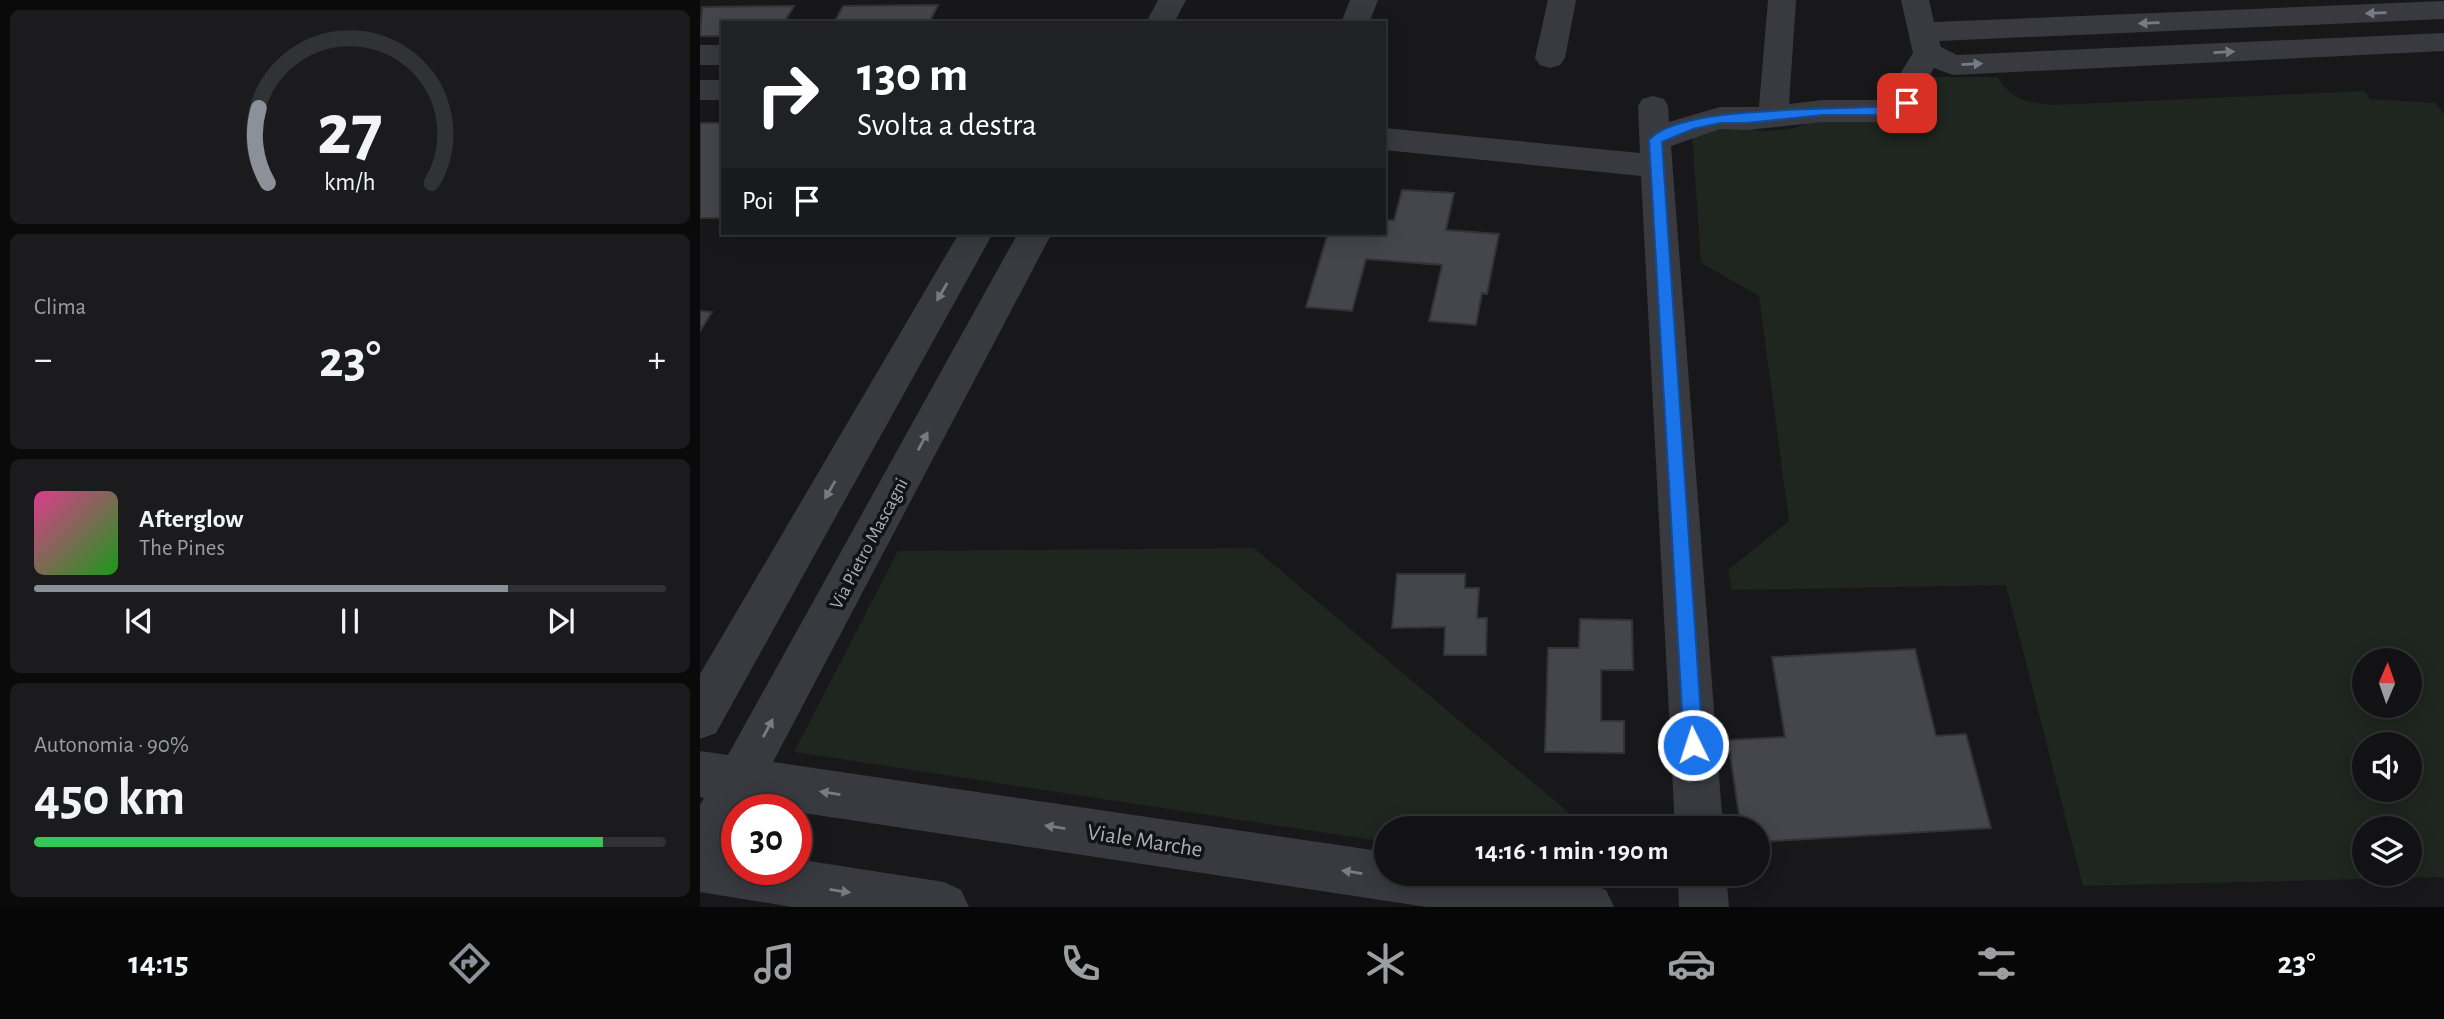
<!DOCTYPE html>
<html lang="it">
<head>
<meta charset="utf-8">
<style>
  body { margin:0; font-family:"Alegreya Sans",sans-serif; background:#1b1b1d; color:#f1f3f6; height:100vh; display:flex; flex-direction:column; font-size:26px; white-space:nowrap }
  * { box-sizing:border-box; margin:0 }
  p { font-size:23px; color:#9c9ea0 }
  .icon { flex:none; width:38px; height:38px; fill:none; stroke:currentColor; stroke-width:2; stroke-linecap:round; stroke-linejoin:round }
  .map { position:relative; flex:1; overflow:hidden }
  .panel { display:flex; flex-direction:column; gap:10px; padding:10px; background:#0a0a0b; width:700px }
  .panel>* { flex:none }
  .top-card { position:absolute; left:21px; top:21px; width:665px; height:214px; border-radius:0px; box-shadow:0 4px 18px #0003,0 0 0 2px #313234; background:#202124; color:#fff; overflow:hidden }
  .needle { width:46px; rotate:2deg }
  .buttons { position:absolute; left:1652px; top:648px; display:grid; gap:14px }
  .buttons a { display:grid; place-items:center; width:70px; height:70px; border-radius:50%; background:#121214; box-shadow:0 4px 18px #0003,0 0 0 2px #313234; font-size:35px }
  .speed { position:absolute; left:21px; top:794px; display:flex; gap:14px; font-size:35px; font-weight:700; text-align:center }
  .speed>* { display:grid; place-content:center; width:91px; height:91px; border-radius:50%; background:#121214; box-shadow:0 4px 18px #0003,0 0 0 2px #313234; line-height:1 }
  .speed .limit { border:10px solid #d22; background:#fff; color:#111 }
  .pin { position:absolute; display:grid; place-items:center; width:60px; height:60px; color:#fff; margin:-30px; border-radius:14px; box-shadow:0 4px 10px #0006 }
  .me { position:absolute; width:77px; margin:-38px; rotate:356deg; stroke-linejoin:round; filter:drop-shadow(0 0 5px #0008) }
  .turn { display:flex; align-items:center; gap:24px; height:147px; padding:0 21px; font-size:32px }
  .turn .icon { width:91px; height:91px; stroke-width:2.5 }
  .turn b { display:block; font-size:49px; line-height:60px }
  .then { display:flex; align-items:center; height:66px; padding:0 21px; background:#0003; gap:14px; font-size:26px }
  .big { font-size:52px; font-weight:700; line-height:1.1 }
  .panel .card { flex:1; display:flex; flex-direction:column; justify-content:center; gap:10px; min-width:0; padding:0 24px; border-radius:10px; background:#1b1b1d }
  .panel .dial { align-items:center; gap:0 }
  .dial svg { height:182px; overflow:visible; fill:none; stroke:#313234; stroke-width:7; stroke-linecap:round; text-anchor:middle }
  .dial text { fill:#f1f3f6; stroke:none }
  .song { display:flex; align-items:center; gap:21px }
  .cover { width:84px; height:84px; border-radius:10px; background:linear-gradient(135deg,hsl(330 70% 55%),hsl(120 70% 35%)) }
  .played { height:7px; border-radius:4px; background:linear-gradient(90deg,#8c9099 75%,#313234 75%) }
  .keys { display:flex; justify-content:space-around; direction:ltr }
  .heat { display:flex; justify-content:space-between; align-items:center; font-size:38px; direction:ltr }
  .charge { height:10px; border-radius:5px; background:linear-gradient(90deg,#34c759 90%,#313234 0) }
  .trip { position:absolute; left:674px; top:816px; width:396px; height:70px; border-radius:35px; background:#121214; box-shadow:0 4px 18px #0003,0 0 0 2px #313234; font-weight:700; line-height:70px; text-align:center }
  .dock { display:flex; height:112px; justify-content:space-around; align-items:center; background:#070708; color:#9c9ea0 }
  .dock .icon { width:49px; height:49px }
  .dock .active { color:#8c9099 }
  .dock b { font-size:32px; color:#f1f3f6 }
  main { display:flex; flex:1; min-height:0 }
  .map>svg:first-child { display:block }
  .green { fill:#1e261f; fill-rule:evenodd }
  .building { fill:#44464b; stroke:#323237; stroke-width:2 }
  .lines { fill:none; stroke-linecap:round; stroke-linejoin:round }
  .street { fill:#393a40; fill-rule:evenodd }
  .oneway { fill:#777b84 }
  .route { fill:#1a73e8; stroke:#114b97; stroke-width:2 }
  .labels { text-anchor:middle; stroke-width:7; stroke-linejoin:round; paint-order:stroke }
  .street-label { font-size:19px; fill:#aab0bb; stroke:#131316 }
  .near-street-label { font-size:23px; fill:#aab0bb; stroke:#131316 }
</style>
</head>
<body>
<main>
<section class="panel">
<div class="card dial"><svg viewBox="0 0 100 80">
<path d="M14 69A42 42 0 1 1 86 69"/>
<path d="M14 69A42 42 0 0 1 10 36" stroke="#8c9099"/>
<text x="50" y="56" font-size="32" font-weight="700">27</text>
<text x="50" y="72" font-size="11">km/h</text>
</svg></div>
<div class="card"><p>Clima</p>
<div class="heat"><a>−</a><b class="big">23°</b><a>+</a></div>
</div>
<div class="card">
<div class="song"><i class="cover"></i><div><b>Afterglow</b><p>The Pines</p></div></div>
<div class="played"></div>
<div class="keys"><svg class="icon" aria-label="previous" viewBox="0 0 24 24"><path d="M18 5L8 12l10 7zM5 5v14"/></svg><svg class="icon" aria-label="pause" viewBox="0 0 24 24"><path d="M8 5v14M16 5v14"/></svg><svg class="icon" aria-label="next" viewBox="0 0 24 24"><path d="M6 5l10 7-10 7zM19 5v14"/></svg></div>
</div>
<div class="card"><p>Autonomia · 90%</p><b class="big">450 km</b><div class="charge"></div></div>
</section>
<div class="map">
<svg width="1744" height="907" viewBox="0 0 1744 907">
  <rect width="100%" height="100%" fill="#18181b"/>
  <g class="green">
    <path d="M 1226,77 L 1297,77 C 1315,102 1324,101 1353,105 L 1665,91 L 1670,99 L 1735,103 L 1744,114 L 1744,877 L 1383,886 L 1306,585 L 1032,590 L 1028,570 L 1089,521 L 1059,296 L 1001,263 L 992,134 L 1005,127 L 1068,131 L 1091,129 L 1125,117 L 1188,116 ZM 1664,660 L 1710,660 L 1710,705 L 1664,705 ZM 1664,744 L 1710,744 L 1710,789 L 1664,789 ZM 1664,828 L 1710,828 L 1710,873 L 1664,873 Z"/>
    <path d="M 554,548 L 887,828 L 686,828 L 686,842 L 94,752 L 198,551 Z"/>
  </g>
  <g class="building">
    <path d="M 238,5 L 229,23 L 134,23 L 143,6 Z"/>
    <path d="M 94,6 L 84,23 L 23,23 L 23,36 L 0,36 L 2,7 Z"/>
    <rect x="0" y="123" width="23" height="95"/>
    <path d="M 702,190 L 754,193 L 746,230 L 799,234 L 787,294 L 782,293 L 776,325 L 729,321 L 742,265 L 666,259 L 652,311 L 606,307 L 628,233 L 684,233 L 684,220 L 694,220 Z"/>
    <path d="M 0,311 L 12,312 L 0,331 Z"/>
    <path d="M 697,574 L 765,574 L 765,588 L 779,588 L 777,618 L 787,618 L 786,655 L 744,655 L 745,627 L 692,628 Z"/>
    <path d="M 880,619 L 932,620 L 933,670 L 901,670 L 901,721 L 924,721 L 924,753 L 845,752 L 848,648 L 879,648 Z"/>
    <path d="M 1215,649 L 1236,736 L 1266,734 L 1291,828 L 1057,842 L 1057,828 L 1041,828 L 1028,740 L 1085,737 L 1072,657 Z"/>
  </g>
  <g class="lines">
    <g class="street">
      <path d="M 458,0 L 486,0 L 474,23 L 446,23 Z"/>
      <path d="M 650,0 L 678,0 L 669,23 L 641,23 Z"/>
      <path d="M 848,0 L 876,0 L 865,58 L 860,65 L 850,68 L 840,65 L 835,58 Z"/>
      <path d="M 1068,0 L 1096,0 L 1089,104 L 1123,100 L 1187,100 L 1193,97 L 1197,79 L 1213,53 L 1201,0 L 1229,0 L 1234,22 L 1744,1 L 1744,19 L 1239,41 L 1241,47 L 1257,55 L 1744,33 L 1744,51 L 1253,75 L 1234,68 C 1216,96 1233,110 1192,122 L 1123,122 L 1047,130 L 1020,129 L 971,146 L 1023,828 L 975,828 L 941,176 L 684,150 L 684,128 L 940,153 L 938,106 L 942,99 L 953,96 L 964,99 L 968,106 L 969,122 L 1020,107 L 1059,107 Z"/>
      <rect x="0" y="45" width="23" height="20"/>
      <rect x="0" y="80" width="23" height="20"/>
      <path d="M 259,233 L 293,233 L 16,733 L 0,739 L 0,674 Z"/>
      <path d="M 318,233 L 352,233 L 73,762 L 686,852 L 686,873 C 755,873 842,863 906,890 L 914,907 L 727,907 L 51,805 L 48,810 L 37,810 L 37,831 L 28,848 L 37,850 L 37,870 L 96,870 L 96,859 L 244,882 L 261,890 L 269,907 L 92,907 L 0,892 L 0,805 L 4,798 L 0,797 L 0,751 L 28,755 Z"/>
      <path d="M 978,873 L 1026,873 L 1029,907 L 979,907 Z"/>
    </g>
  </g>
  <defs><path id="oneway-solid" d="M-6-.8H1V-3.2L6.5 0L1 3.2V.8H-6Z" transform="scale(1.75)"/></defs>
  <g class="oneway">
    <use href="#oneway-solid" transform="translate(1676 13) rotate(178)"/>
    <use href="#oneway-solid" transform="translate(1449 23) rotate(178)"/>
    <use href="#oneway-solid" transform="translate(1524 52) rotate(-3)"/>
    <use href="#oneway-solid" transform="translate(1272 64) rotate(-3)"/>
    <use href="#oneway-solid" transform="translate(242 292) rotate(120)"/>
    <use href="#oneway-solid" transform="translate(223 441) rotate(-62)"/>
    <use href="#oneway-solid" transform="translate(130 490) rotate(120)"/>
    <use href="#oneway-solid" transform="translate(68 728) rotate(-62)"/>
    <use href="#oneway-solid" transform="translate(130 793) rotate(-171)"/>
    <use href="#oneway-solid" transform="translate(355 827) rotate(-171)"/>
    <use href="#oneway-solid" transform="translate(652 872) rotate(-171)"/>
    <use href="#oneway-solid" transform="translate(140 891) rotate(9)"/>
  </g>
  <path class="route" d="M 1207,99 L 1212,100 L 1212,106 L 1192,115 L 1123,115 L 1047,123 L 1020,123 L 993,129 L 962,142 L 1003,745 L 1000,752 L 993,754 L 987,752 L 984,745 L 949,140 C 981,104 1136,111 1187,106 C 1194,106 1200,101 1207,99 Z"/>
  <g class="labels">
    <g class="street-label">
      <text transform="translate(168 543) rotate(-62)" y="7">Via Pietro Mascagni</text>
    </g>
    <g class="near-street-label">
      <text transform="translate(445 840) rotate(9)" y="8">Viale Marche</text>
    </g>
  </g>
</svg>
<div class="buttons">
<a><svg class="needle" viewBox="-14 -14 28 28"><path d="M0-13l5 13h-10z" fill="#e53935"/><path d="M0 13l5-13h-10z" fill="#9c9ea0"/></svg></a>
<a><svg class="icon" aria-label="sound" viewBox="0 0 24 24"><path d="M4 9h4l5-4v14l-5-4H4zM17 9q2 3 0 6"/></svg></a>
<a><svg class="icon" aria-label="layers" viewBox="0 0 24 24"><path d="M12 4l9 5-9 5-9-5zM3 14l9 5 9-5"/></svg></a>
</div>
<div class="speed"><div class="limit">30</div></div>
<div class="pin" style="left:1207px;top:103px;background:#d93025"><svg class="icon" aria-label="arrive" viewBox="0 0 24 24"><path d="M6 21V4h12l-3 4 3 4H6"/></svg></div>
<svg class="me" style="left:993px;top:745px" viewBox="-20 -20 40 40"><circle r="17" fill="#1a73e8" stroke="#fff" stroke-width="3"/><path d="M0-11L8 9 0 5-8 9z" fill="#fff"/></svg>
<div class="trip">14:16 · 1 min · 190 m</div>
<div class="top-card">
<div class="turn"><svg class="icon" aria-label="right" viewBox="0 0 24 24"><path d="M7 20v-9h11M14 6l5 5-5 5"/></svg><div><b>130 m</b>Svolta a destra</div></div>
<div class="then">Poi<svg class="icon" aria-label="arrive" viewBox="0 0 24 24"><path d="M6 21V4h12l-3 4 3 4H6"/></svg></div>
</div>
</div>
</main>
<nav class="dock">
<b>14:15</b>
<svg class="icon active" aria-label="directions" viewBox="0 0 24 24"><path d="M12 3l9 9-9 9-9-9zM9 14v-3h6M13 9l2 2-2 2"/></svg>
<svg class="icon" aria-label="music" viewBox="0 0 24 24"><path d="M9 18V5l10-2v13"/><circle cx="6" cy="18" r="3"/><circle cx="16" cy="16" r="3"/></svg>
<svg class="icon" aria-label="phone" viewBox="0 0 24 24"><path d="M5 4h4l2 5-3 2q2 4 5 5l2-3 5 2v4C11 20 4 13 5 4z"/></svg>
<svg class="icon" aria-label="climate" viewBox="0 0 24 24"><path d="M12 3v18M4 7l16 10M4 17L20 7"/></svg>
<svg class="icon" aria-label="car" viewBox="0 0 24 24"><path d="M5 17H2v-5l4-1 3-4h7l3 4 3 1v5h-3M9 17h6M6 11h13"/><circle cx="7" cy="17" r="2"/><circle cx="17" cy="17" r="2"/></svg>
<svg class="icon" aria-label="filters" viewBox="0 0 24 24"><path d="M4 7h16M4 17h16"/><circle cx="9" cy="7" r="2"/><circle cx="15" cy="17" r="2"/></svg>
<b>23°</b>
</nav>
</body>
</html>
